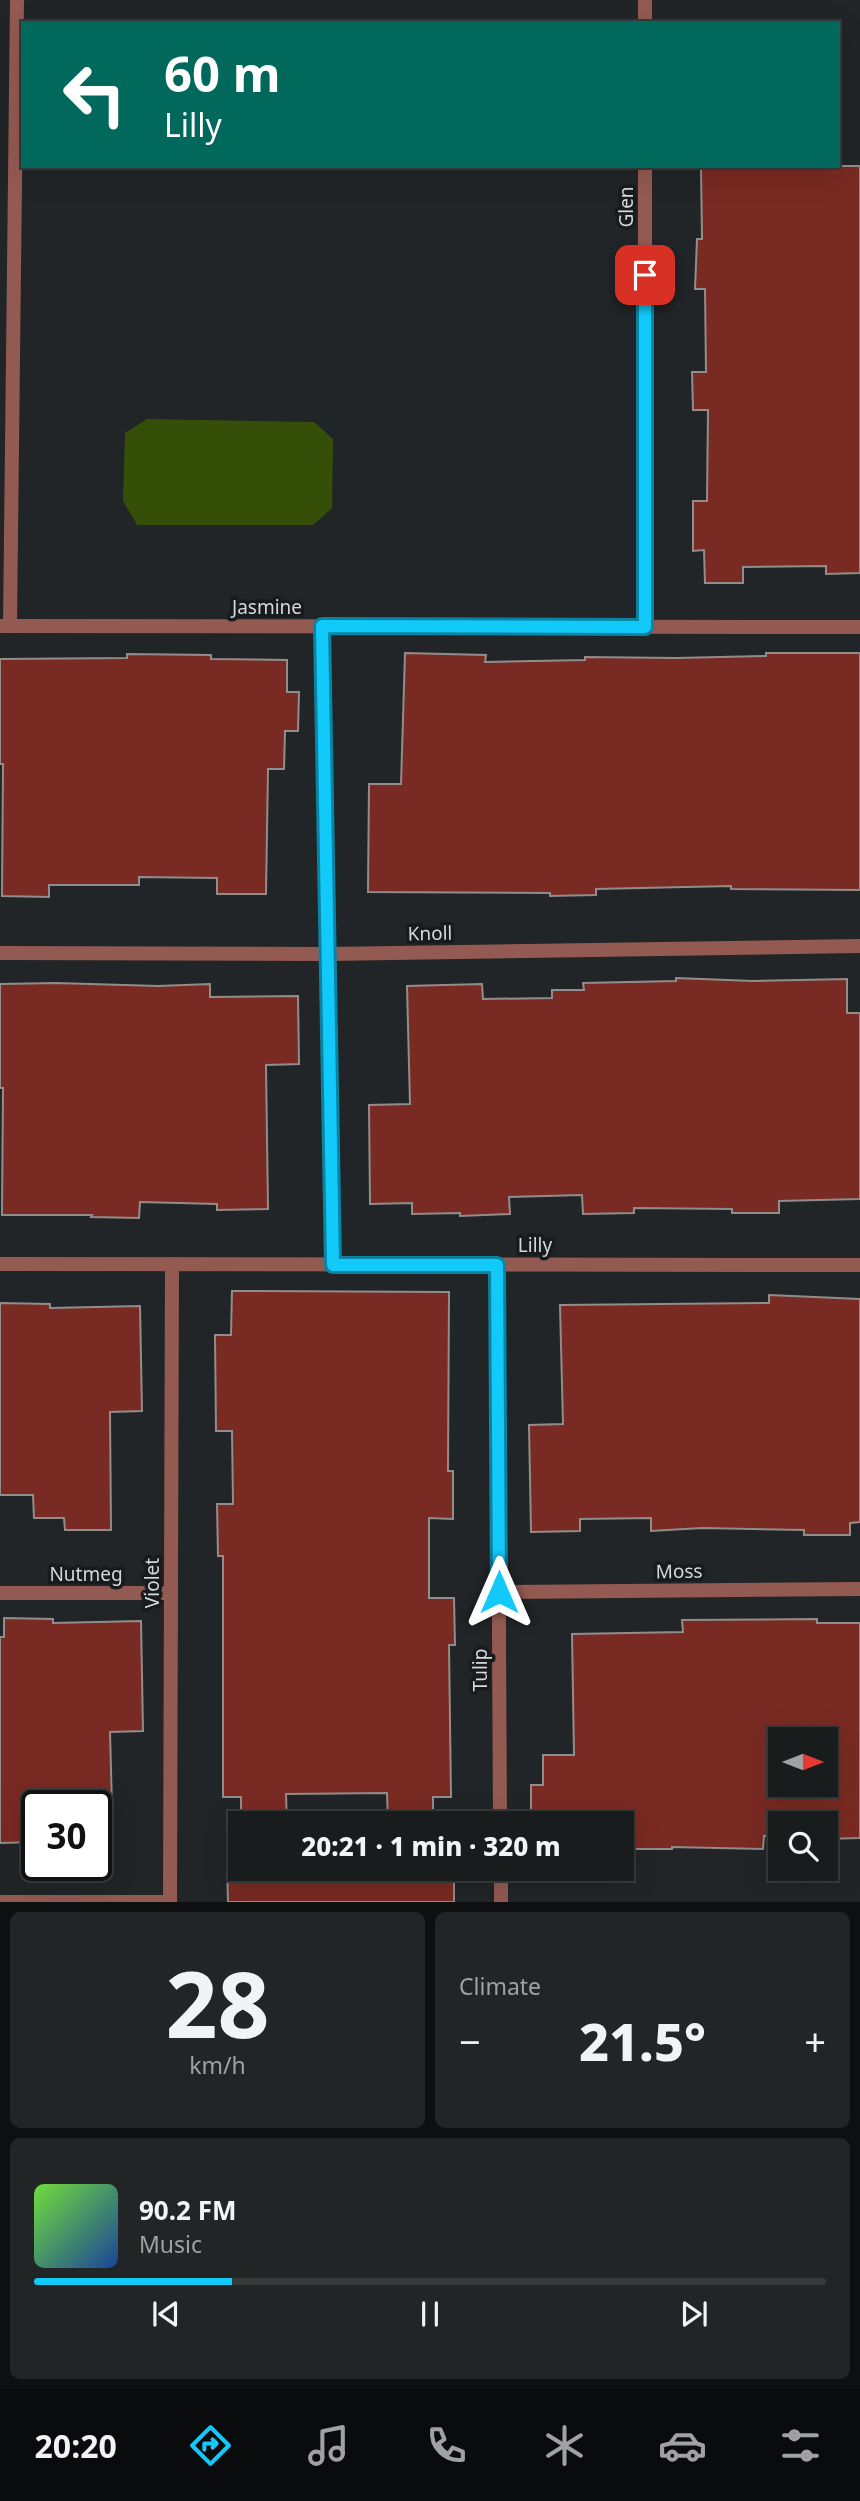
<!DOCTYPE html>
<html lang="en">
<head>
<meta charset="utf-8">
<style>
  body { margin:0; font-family:"Noto Sans",sans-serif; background:#222526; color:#f1f3f6; height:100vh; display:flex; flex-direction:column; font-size:26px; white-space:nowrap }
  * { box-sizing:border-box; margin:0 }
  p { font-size:23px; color:#9fa1a4 }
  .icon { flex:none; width:38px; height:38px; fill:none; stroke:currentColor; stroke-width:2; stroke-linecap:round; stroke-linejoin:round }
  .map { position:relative; height:1902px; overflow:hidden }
  .side { display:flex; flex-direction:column; gap:10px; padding:10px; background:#0e0f10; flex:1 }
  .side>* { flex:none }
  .top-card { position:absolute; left:21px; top:21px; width:819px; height:147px; border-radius:0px; box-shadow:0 7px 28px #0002,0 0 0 2px #373a3b; background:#00695c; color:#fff; overflow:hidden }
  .needle { width:46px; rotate:90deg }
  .fabs { position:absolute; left:768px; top:1727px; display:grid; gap:14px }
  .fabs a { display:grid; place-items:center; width:70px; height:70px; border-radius:0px; background:#191c1d; box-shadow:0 7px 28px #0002,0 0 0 2px #373a3b; font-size:35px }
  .speed { position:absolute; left:21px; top:1790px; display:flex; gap:14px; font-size:35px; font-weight:700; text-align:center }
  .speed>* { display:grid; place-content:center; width:91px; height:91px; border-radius:50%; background:#191c1d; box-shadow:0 7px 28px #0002,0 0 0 2px #373a3b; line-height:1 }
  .speed .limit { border:4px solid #111; border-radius:10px; background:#fff; color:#111 }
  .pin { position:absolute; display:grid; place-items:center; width:60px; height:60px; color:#fff; margin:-30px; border-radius:14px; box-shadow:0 4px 10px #0006 }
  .me { position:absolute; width:77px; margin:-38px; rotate:0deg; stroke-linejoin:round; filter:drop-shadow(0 0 5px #0008) }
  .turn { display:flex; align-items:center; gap:24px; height:147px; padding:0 28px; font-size:32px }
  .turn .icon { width:91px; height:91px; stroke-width:2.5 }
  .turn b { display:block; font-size:49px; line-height:60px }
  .big { font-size:52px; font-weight:800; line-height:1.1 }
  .side .card { flex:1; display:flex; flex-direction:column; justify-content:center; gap:10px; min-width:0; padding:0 24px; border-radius:10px; background:#222526 }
  .side .dial { align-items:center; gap:0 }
  .dial b { font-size:91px; line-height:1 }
  .song { display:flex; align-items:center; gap:21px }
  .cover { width:84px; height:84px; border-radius:10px; background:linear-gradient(135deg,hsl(100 70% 55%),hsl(220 70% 35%)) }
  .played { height:7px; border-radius:4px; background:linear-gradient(90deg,#11cafa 25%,#373a3b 25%) }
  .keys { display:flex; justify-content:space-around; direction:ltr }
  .heat { display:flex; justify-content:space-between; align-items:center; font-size:38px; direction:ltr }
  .side .tiles { flex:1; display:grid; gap:10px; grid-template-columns:1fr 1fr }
  .card:last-child { grid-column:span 2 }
  .trip { position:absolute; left:228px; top:1811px; width:406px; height:70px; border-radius:0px; background:#191c1d; box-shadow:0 7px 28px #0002,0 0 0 2px #373a3b; font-weight:800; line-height:70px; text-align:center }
  .menu { display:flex; height:112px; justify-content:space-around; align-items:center; background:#0a0b0c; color:#9fa1a4 }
  .menu .icon { width:49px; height:49px }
  .menu .active { color:#11cafa }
  .menu b { font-size:32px; color:#f1f3f6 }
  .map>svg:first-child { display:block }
  .green { fill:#354f09 }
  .building { fill:#792a22; stroke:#928d8c; stroke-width:2; fill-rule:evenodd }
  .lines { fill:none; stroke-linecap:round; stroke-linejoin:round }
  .minor { stroke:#935a51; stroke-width:14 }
  .route-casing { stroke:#0b83a2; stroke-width:18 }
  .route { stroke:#11cafa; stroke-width:12 }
  .labels { text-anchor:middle; stroke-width:7; stroke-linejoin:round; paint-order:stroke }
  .street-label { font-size:19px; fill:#d5d7d8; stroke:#181b1e }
</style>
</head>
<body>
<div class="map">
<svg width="860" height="1903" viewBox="0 0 860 1903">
  <rect width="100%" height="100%" fill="#212527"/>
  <path class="green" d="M 147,419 L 314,422 L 333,439 L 332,508 L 313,525 L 137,525 L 123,501 L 125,433 Z"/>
  <g class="building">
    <path d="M 701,166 L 860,166 L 860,573 L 826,574 L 826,566 L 743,567 L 743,583 L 705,583 L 704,550 L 693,551 L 693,501 L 707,501 L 708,410 L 693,410 L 692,372 L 706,372 L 705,289 L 695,289 L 697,239 L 702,239 Z"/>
    <path d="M 405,653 L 486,655 L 485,662 L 585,660 L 585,657 L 676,658 L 766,656 L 766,653 L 860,653 L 860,890 L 731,889 L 731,886 L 596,889 L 596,895 L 550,896 L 550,893 L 368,892 L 369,784 L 401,784 Z"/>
    <path d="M 127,654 L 211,655 L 211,659 L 287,660 L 287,692 L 299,692 L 298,731 L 285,731 L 284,769 L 268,769 L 266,894 L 217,894 L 217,878 L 139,877 L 139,885 L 49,885 L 49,897 L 2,896 L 3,764 L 0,764 L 0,659 L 127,658 Z"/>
    <path d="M 676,978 L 753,981 L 847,979 L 847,1013 L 860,1013 L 860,1199 L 779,1201 L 779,1213 L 732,1213 L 732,1209 L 634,1208 L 634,1213 L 583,1214 L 582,1195 L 509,1197 L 510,1214 L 460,1216 L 460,1213 L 412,1214 L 412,1203 L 370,1204 L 369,1105 L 410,1104 L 407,986 L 482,984 L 483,999 L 552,998 L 552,990 L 584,990 L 583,983 L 676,981 Z"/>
    <path d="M 56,983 L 158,986 L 210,984 L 210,997 L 298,996 L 299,1064 L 266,1065 L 268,1209 L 217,1210 L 217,1204 L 140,1202 L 139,1218 L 91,1217 L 92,1215 L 2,1215 L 3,1088 L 0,1088 L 0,984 Z"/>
    <path d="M 232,1291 L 449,1292 L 448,1471 L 453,1471 L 453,1519 L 429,1518 L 429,1598 L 454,1598 L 455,1645 L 449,1645 L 451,1797 L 433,1797 L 433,1824 L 388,1824 L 387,1793 L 286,1794 L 287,1824 L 241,1824 L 241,1797 L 223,1797 L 223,1556 L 218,1556 L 217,1504 L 233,1504 L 232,1431 L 216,1431 L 215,1335 L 231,1335 Z"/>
    <path d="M 769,1295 L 860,1299 L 860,1522 L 850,1523 L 850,1535 L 804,1535 L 804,1530 L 702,1528 L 651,1531 L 651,1518 L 580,1519 L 580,1531 L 531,1532 L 529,1425 L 563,1424 L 560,1305 L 769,1303 Z"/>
    <path d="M 0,1303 L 50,1304 L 50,1308 L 140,1306 L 142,1411 L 110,1412 L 111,1530 L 65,1530 L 64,1518 L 34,1518 L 33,1495 L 0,1495 Z"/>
    <path d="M 4,1618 L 53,1619 L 53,1623 L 141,1621 L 143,1731 L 110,1732 L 112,1806 L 37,1806 L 37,1842 L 0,1843 L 0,1637 L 4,1637 Z"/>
    <path d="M 817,1619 L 817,1623 L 860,1623 L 860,1838 L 826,1839 L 826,1824 L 780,1824 L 780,1836 L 764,1836 L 763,1849 L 672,1847 L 672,1849 L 622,1849 L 621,1824 L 531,1824 L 531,1785 L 543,1785 L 543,1755 L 574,1755 L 572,1634 L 683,1632 L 682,1620 ZM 780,1740 L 826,1740 L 826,1785 L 780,1785 Z"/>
    <path d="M 227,1867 L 454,1869 L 454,1902 L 228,1902 Z"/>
  </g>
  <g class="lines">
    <g class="minor">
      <path d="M 645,0 L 645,23"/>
      <path d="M 645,166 L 645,627"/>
      <path d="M 0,626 L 860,627"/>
      <path d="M 10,626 L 17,0"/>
      <path d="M 322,626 L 333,1265"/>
      <path d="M 0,953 L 328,954 L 860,946"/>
      <path d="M 0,1264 L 860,1265"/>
      <path d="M 497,1265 L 500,1824"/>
      <path d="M 499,1592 L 860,1589"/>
      <path d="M 0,1593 L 171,1593"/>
      <path d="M 501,1869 L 501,1903"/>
      <path d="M 0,1902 L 170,1902"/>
      <path d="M 170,1903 L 172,1264"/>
    </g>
  </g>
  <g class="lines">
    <defs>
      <path id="route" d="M 499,1592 L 497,1265 L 333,1265 L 322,626 L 645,627 L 645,275"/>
    </defs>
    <use href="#route" class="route-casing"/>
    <use href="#route" class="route"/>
  </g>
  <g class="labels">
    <g class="street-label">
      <text transform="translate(626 207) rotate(-90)" y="7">Glen</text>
      <text x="267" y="614">Jasmine</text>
      <text transform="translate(430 933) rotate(-1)" y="7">Knoll</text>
      <text x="535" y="1252">Lilly</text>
      <text transform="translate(679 1571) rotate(-1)" y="7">Moss</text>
      <text x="86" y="1581">Nutmeg</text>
      <text transform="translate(152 1583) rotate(-90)" y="7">Violet</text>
      <text transform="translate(480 1670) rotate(-90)" y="7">Tulip</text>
    </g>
  </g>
</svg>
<div class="fabs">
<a><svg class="needle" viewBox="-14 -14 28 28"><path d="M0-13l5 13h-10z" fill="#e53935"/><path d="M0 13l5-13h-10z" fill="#9fa1a4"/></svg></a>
<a><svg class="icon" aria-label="search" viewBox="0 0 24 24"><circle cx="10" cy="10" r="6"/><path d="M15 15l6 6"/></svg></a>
</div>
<div class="speed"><div class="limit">30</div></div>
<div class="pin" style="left:645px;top:275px;background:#d93025"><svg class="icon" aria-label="arrive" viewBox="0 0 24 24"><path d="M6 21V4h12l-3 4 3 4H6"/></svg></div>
<svg class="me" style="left:499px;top:1592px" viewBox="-20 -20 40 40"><path d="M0-17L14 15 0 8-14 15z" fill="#11cafa" stroke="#fff" stroke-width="4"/></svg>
<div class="trip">20:21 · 1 min · 320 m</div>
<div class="top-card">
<div class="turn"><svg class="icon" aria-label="left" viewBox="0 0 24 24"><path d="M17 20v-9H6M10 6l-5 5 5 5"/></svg><div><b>60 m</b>Lilly</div></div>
</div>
</div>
<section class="side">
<div class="tiles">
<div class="card dial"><b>28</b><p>km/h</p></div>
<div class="card"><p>Climate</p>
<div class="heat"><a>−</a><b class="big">21.5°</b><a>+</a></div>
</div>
<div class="card">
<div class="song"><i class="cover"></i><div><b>90.2 FM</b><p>Music</p></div></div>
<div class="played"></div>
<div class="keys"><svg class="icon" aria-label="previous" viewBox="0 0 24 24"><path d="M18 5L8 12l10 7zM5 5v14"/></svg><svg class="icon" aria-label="pause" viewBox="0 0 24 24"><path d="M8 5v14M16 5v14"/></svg><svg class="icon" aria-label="next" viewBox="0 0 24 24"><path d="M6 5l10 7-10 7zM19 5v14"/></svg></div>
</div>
</div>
</section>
<nav class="menu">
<b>20:20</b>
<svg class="icon active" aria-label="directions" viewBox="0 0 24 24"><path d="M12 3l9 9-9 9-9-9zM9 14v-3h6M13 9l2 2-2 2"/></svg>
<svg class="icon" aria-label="music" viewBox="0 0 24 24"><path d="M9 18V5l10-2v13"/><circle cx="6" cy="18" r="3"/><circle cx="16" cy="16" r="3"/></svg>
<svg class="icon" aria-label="phone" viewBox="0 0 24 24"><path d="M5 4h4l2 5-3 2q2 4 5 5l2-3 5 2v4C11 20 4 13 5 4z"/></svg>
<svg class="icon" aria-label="climate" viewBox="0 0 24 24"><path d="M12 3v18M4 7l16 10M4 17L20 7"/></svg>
<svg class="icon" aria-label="car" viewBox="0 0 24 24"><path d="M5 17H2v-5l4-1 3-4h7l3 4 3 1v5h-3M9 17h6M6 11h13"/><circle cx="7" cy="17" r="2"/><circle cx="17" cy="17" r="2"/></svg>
<svg class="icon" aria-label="filters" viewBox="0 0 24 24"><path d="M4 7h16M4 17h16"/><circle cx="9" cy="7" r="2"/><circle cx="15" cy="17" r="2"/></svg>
</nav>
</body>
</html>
